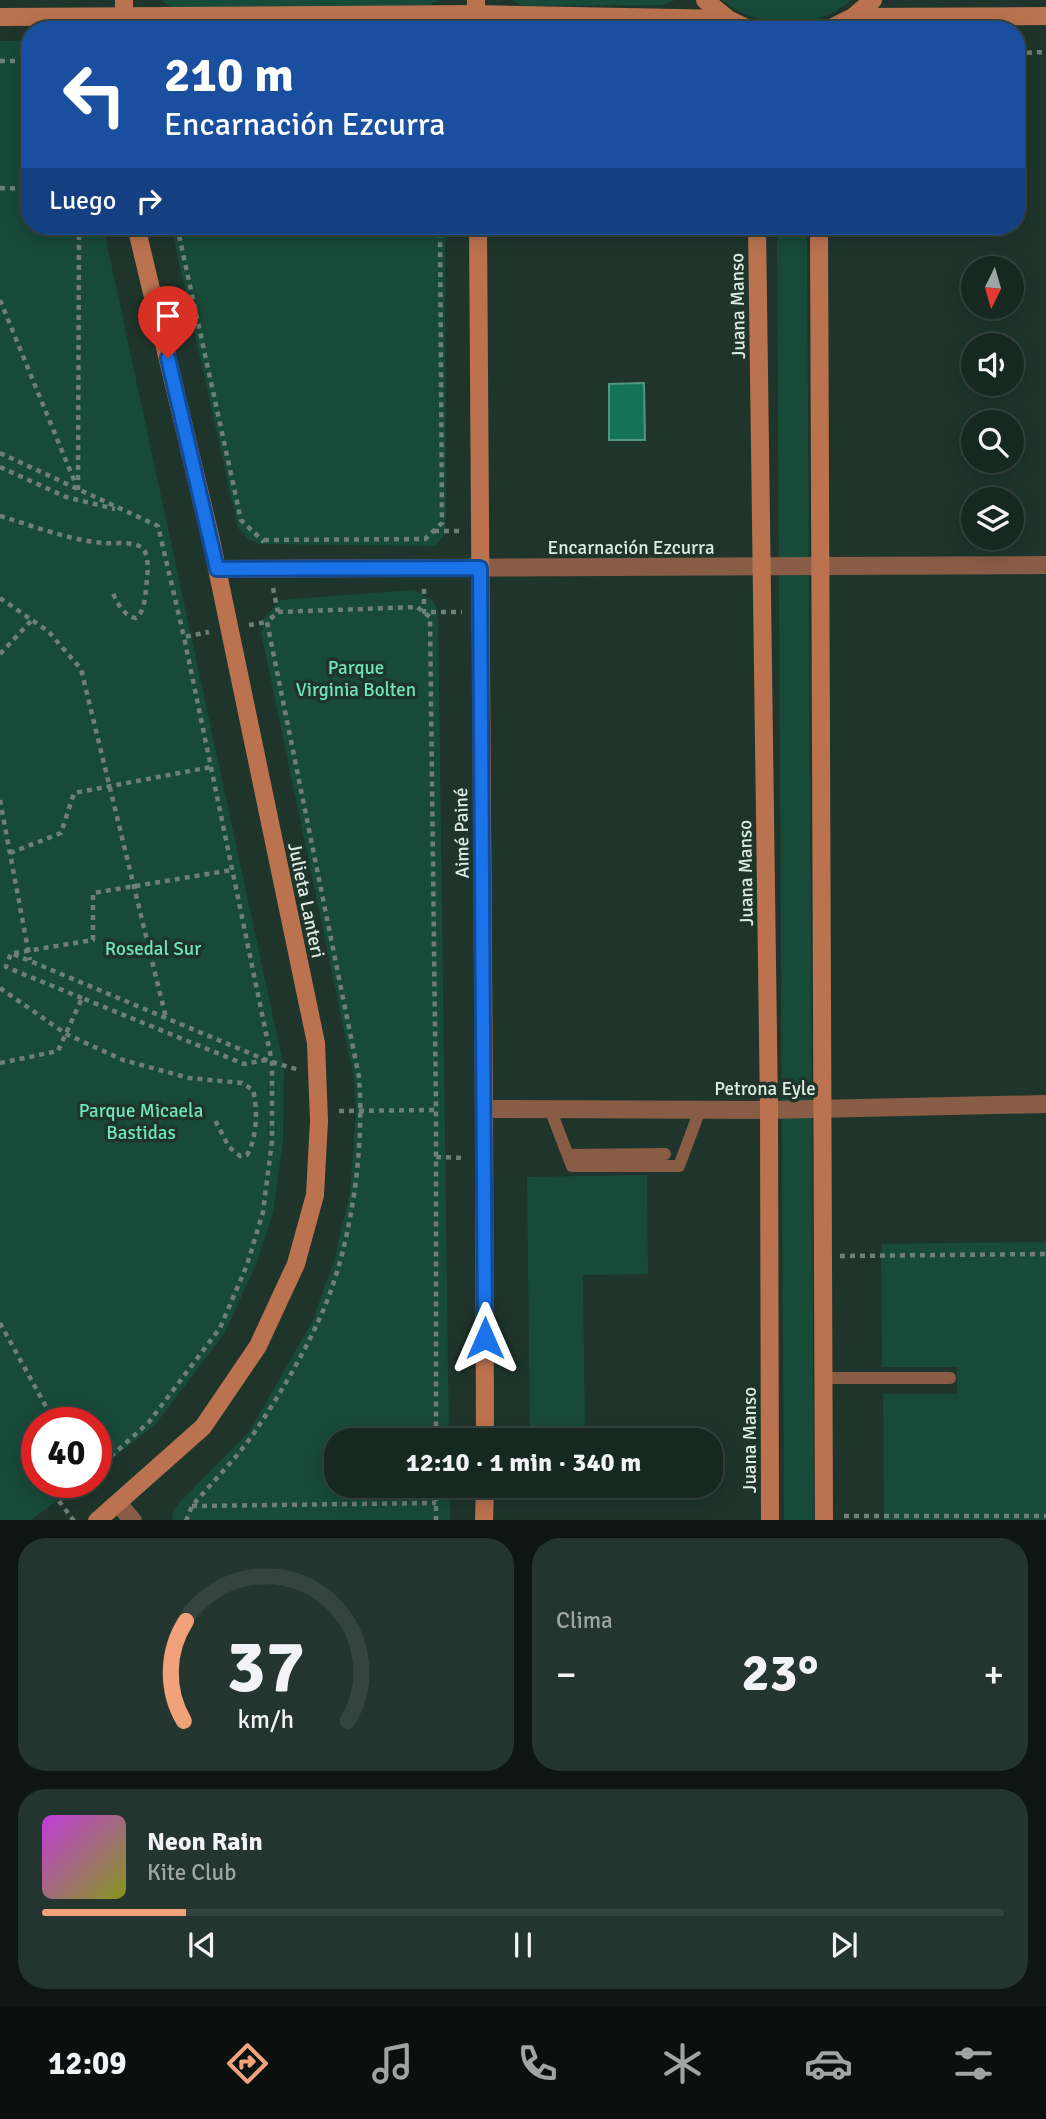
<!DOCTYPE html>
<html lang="es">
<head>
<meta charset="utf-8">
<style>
  body { margin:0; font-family:Signika,sans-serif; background:#24342e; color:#f1f3f6; height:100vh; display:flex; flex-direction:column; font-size:26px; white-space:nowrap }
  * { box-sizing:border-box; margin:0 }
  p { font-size:23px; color:#9ea6a5 }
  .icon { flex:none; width:38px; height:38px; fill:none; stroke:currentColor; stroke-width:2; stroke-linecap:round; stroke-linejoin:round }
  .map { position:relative; height:1520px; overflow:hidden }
  .drawer { display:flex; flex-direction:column; gap:18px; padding:18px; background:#0d1612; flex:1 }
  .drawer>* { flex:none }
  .banner { position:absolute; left:21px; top:21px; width:1004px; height:214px; border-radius:28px; box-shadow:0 4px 18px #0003,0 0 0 2px #36443f; background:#1a4fa0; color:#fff; overflow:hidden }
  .needle { width:46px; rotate:185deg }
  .controls { position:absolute; left:961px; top:256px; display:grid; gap:14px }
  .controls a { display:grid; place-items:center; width:63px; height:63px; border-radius:50%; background:#172821; box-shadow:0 4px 18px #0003,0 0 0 2px #36443f; font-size:35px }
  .speed { position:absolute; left:21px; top:1407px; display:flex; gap:14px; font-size:35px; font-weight:700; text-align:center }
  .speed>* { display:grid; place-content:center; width:91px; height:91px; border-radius:50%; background:#172821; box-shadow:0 4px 18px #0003,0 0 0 2px #36443f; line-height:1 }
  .speed .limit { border:10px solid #d22; background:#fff; color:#111 }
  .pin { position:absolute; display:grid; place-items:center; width:60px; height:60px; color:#fff; margin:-72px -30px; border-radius:50% 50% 50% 0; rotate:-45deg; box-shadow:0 0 7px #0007 }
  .pin .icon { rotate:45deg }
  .me { position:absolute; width:77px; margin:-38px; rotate:0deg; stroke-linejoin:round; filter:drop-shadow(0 0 5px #0008) }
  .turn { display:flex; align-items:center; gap:24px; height:147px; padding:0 28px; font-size:32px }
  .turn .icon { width:91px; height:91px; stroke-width:2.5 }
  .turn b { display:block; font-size:49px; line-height:60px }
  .then { display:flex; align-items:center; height:66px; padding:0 28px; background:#0003; gap:14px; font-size:26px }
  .big { font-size:52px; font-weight:700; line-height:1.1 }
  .drawer .card { flex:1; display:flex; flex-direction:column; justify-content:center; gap:10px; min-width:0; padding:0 24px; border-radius:28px; background:#24342e }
  .drawer .dial { align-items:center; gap:0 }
  .dial svg { height:182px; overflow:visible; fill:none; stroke:#36443f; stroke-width:7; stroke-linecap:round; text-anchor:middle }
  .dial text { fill:#f1f3f6; stroke:none }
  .song { display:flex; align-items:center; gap:21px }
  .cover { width:84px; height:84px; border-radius:10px; background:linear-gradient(135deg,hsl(290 70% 55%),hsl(70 70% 35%)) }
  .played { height:7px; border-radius:4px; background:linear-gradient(90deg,#f1a27b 15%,#36443f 15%) }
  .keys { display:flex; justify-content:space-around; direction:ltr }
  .heat { display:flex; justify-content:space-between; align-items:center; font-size:38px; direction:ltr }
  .drawer .tiles { flex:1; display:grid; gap:18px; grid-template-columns:1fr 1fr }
  .card:last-child { grid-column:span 2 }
  .trip { position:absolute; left:324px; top:1428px; width:399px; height:70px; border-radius:28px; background:#172821; box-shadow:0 4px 18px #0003,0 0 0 2px #36443f; font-weight:700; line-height:70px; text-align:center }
  .menu { display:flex; height:112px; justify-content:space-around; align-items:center; background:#09100d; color:#9ea6a5 }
  .menu .icon { width:49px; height:49px }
  .menu .current { color:#f1a27b }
  .menu b { font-size:32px; color:#f1f3f6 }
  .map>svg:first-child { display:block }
  .green { fill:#184a39 }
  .water { fill:#147256; stroke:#519681; stroke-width:2 }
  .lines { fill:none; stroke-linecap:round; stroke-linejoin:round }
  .path { stroke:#6d8078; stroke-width:4.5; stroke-dasharray:5 5; stroke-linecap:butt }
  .lane { stroke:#895c45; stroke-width:12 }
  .street { stroke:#895c45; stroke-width:18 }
  .secondary { stroke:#bb734f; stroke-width:18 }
  .route-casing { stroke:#114b97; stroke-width:18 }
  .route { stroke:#1a73e8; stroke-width:12 }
  .labels { text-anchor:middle; stroke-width:7; stroke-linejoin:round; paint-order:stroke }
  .street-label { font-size:19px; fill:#deebe5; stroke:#1f352c }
  .park-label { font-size:19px; fill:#6fe5bc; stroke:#1f352c }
</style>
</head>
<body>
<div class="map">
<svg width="1046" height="1521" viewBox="0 0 1046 1521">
  <rect width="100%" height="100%" fill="#1f352c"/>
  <g class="green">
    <path d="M 162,0 L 439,0 L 428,6 L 174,10 Z"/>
    <path d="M 513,0 L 675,0 L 664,5 L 522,6 Z"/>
    <path d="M 722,0 L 851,0 C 814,33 760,30 722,0 Z"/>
    <path d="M 0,41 L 30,41 L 30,226 L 103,226 L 284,1068 L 283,1141 L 273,1213 L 256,1265 L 224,1334 L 155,1425 L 96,1471 L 96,1423 L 37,1423 L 37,1482 L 81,1482 L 31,1520 L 0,1520 Z"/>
    <path d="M 171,226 L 445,226 L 446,518 L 445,534 L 435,546 L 261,544 L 249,540 L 238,528 Z"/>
    <path d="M 777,226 L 807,226 L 814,1521 L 784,1520 Z"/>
    <path d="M 413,590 L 432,600 L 438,611 L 449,1440 L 336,1440 L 336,1486 L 450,1486 L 450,1520 L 173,1520 L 172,1513 L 179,1503 L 249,1432 L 313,1320 L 334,1261 L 350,1193 L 356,1112 L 354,1078 L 261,632 L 264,619 L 280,600 Z"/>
    <path d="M 647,1175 L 648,1274 L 583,1275 L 585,1440 L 530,1440 L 527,1177 Z"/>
    <path d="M 1046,1242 L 1046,1520 L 884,1520 L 883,1394 L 957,1394 L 957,1367 L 882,1367 L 881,1244 Z"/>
  </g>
  <path class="water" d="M 644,383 L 645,440 L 609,440 L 609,384 Z"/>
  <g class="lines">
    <g class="path">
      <path d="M 1017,53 L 1046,52"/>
      <path d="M 0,61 L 30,61"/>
      <path d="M 0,188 L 30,189"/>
      <path d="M 177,226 L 241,520 L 264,542"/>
      <path d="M 0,300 L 76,485"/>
      <path d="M 0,453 L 158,526 L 184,637 L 209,632"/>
      <path d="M 0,467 L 66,497 L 115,509"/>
      <path d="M 78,490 L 79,226"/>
      <path d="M 0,516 C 34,526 68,540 104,543 C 115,544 131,541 141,547 C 151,554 147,578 146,589 C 145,599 144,612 136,618 C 123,616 117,602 112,591"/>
      <path d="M 434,531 L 461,531"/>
      <path d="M 264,540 L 425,539 L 442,523 L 440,226"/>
      <path d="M 273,588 L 278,612"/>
      <path d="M 424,589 L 424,612 L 462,612"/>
      <path d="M 0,598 L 48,631 L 81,669 L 166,1018"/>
      <path d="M 249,625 L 267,622"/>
      <path d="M 0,654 L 32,620"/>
      <path d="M 0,800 L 30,960"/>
      <path d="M 10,853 L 61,833 L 74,793 L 211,767"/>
      <path d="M 14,953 L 93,940 L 93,893 L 232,870"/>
      <path d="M 0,988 L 66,1034 L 123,1060 L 189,1078 L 242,1083 L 253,1090 C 258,1109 257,1138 247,1155 L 240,1156 L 229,1147 L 215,1120"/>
      <path d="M 82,998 L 6,967 L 11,953 L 266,1060 L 299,1070"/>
      <path d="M 0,1063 L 58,1051 L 82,998 L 244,1064 L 266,1060"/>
      <path d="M 339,1111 L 436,1110"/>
      <path d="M 436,1157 L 466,1158"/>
      <path d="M 840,1256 L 1046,1254"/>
      <path d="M 0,1323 L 55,1423"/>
      <path d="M 96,1470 L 149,1422 L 220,1328 L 247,1265 L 263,1212 L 272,1141 L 272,1062 L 184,637"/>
      <path d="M 436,1486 L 436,1521"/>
      <path d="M 192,1506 L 436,1503"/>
      <path d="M 844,1516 L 1046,1516"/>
      <path d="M 74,1521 L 56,1497 L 81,1482"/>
      <path d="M 186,1521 L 192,1506 C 214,1480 242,1453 260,1424 C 280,1394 303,1355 318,1322 C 350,1255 365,1152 359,1077 L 267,622 L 278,612 L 417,607 L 430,617 L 436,1110 L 436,1440"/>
    </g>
    <g class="lane">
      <path d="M 550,1109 L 572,1166 L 679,1166 L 700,1110"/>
      <path d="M 568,1155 L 665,1154"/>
      <path d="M 823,1378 L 950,1378"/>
    </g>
    <g class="street">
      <path d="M 217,569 L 1046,565"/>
      <path d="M 484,1109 L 769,1110 L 1046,1104"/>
      <path d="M 118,1503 L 133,1521"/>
    </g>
    <g class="secondary">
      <path d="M 476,0 L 476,30"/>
      <path d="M 705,0 L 728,19 L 751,30"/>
      <path d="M 0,17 L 476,14 L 728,19"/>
      <path d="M 853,17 L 1046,16"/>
      <path d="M 124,30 L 124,0"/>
      <path d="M 827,30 L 853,17 L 873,0"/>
      <path d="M 478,226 L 484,1109 L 485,1440"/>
      <path d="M 757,226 L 769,1110 L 770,1521"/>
      <path d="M 819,226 L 824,1521"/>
      <path d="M 97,1521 L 203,1427 L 258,1346 L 296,1264 L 315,1195 L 319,1121 L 316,1043 L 211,540 L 136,226"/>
      <path d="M 484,1521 L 485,1486"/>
    </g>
  </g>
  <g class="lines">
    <defs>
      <path id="route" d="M 168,358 L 217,569 L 480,568 L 485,1338"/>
    </defs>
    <use href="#route" class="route-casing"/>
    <use href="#route" class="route"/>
  </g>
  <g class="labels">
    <g class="street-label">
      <text transform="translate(737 306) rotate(-91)" y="7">Juana Manso</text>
      <text x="631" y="554">Encarnación Ezcurra</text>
      <text transform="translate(461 833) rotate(-91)" y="7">Aimé Painé</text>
      <text transform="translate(745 873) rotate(-91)" y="7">Juana Manso</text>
      <text transform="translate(307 900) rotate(78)" y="7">Julieta Lanteri</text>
      <text x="765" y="1095">Petrona Eyle</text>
      <text transform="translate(749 1440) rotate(-90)" y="7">Juana Manso</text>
    </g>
    <g class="park-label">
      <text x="356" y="674">Parque<tspan x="356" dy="22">Virginia Bolten</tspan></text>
      <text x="153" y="955">Rosedal Sur</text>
      <text x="141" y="1117">Parque Micaela<tspan x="141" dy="22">Bastidas</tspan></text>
    </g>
  </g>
</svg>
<div class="controls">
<a><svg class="needle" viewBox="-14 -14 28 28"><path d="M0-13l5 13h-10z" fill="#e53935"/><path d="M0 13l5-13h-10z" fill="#9ea6a5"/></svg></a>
<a><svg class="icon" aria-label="sound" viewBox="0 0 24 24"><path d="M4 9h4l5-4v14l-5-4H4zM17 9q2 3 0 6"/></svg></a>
<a><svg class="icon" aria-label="search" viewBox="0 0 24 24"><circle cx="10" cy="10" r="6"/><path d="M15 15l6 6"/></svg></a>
<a><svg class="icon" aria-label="layers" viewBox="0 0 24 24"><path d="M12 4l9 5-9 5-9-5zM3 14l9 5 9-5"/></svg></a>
</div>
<div class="speed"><div class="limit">40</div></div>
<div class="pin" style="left:168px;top:358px;background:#d93025"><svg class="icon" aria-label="arrive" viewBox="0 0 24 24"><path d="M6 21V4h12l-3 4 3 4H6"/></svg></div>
<svg class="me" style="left:485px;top:1338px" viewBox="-20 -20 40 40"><path d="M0-17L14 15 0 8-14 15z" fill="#1a73e8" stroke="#fff" stroke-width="4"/></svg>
<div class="trip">12:10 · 1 min · 340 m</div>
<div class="banner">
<div class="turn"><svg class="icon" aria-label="left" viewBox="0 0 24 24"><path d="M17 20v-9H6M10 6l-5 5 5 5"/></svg><div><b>210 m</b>Encarnación Ezcurra</div></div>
<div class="then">Luego<svg class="icon" aria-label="right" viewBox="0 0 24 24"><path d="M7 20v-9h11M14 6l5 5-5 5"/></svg></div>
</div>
</div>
<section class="drawer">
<div class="tiles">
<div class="card dial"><svg viewBox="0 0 100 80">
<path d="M14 69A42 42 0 1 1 86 69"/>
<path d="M14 69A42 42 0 0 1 15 25" stroke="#f1a27b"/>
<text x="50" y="56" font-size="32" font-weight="700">37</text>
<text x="50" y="72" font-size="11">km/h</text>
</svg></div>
<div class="card"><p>Clima</p>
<div class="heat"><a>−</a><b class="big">23°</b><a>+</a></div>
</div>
<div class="card">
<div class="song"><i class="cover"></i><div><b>Neon Rain</b><p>Kite Club</p></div></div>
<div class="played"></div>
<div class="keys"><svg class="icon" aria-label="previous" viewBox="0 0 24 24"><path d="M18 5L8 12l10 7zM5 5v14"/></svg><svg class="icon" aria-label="pause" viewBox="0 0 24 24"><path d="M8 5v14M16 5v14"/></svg><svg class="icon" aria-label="next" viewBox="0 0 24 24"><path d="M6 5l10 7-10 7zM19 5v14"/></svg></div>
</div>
</div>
</section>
<nav class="menu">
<b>12:09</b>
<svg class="icon current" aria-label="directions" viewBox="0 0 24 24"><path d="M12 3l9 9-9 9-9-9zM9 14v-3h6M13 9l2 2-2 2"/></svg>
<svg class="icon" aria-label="music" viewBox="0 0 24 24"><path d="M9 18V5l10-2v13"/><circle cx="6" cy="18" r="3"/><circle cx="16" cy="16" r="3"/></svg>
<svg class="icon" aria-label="phone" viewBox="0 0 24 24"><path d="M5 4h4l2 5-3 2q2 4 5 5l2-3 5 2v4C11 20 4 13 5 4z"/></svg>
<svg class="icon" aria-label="climate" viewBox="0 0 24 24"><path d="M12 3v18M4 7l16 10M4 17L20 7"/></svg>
<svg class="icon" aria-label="car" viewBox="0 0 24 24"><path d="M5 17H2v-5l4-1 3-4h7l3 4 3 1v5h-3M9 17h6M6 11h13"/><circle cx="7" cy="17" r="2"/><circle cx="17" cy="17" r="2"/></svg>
<svg class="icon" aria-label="filters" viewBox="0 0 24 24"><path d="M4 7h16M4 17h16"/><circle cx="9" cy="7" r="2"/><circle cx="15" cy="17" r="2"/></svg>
</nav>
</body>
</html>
